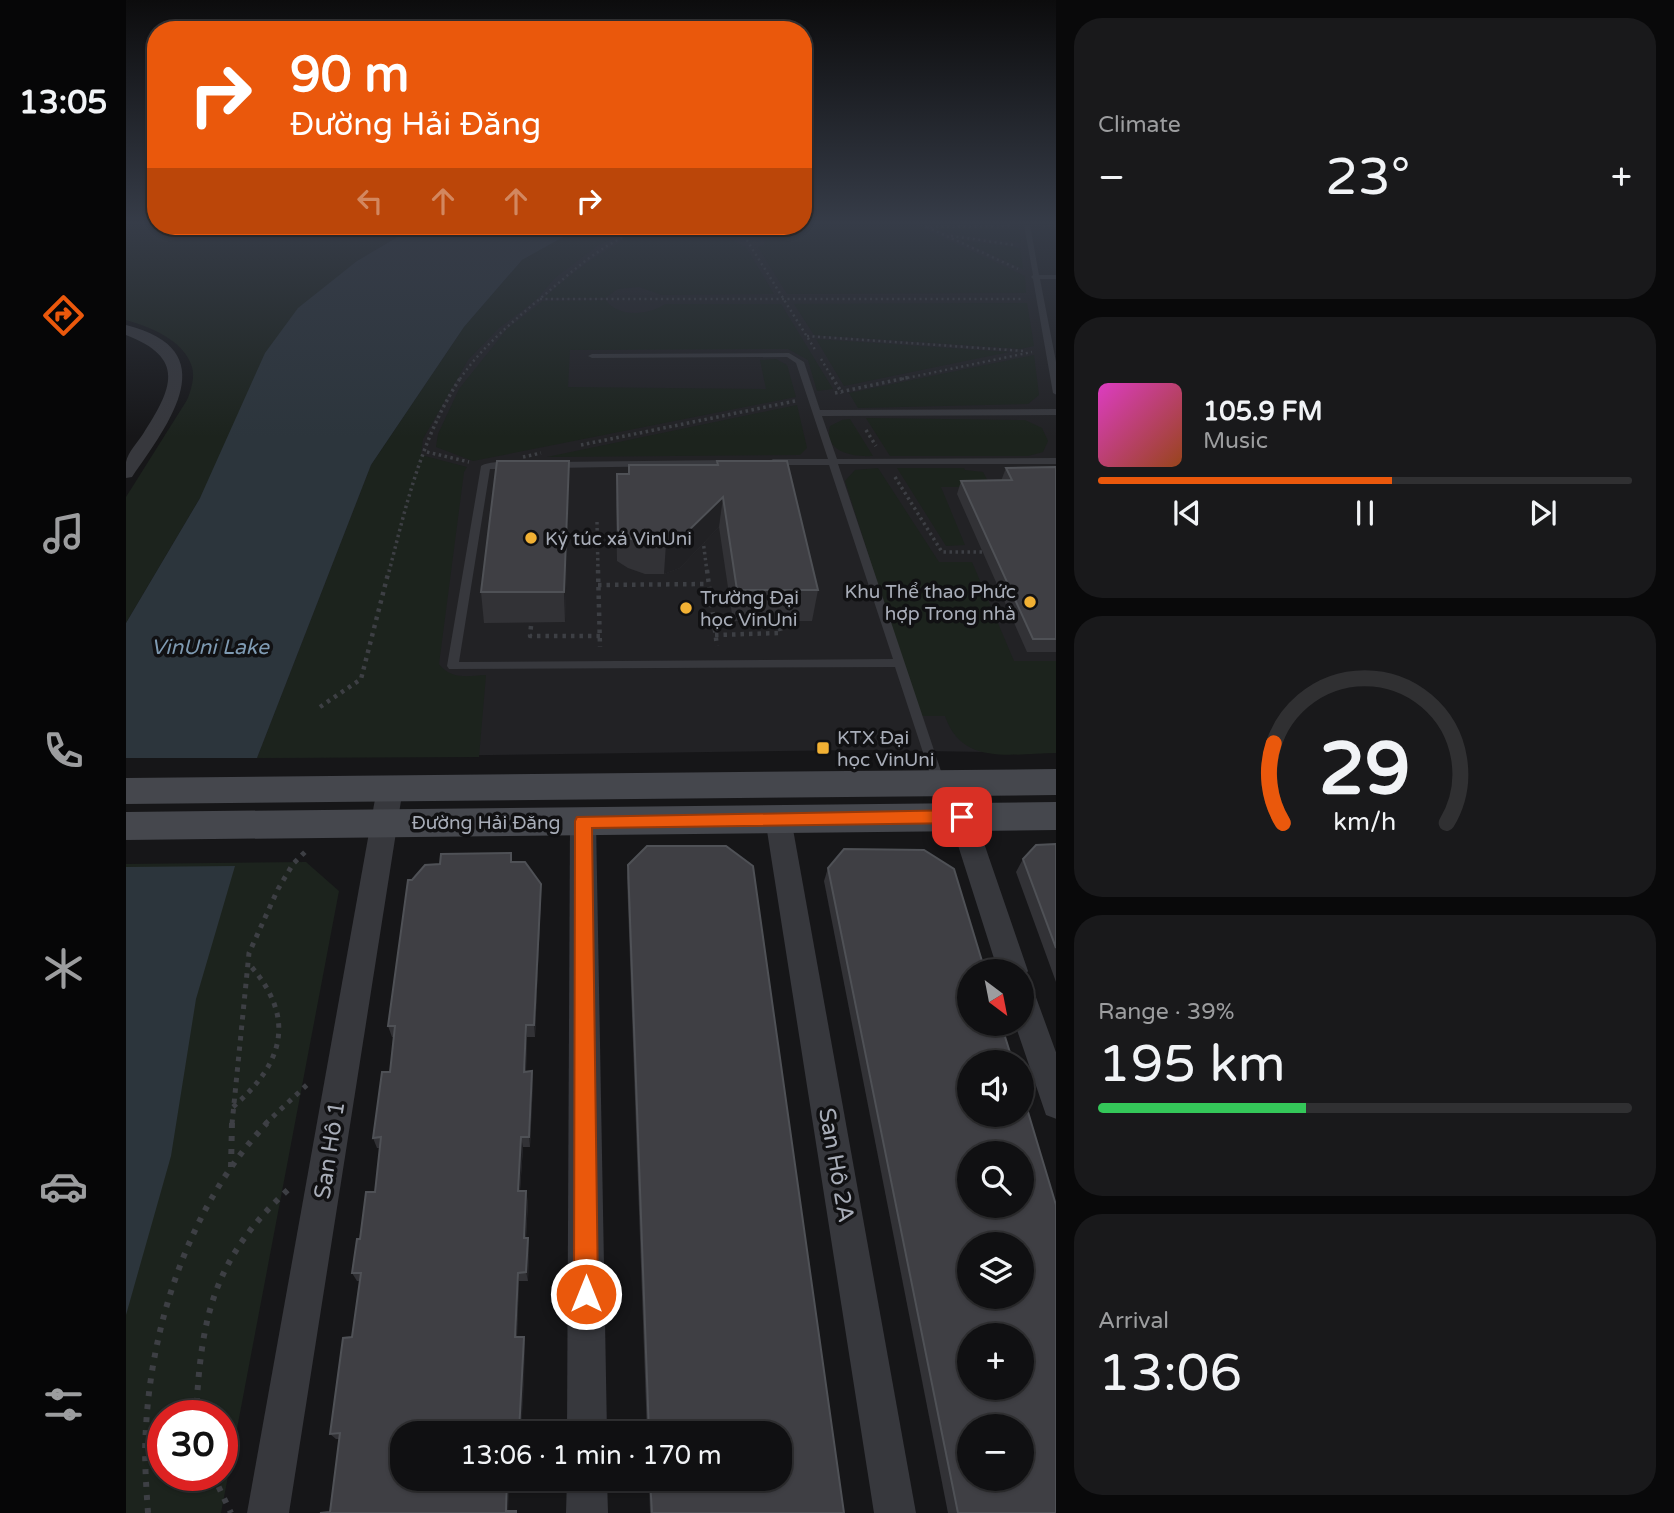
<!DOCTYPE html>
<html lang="en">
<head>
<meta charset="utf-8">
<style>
  body { margin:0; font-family:"Varela Round",sans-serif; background:#19191b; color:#f1f3f6; height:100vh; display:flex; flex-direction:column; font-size:26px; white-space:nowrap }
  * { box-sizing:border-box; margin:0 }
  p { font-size:23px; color:#9c9d9f }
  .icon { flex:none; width:38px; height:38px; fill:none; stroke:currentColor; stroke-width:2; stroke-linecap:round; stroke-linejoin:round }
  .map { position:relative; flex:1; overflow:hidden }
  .sheet { display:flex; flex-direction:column; gap:18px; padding:18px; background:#09090a; width:618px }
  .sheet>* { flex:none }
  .hud { position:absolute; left:21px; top:21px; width:665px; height:214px; border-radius:28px; box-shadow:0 2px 5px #0004,0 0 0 2px #303032; background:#ea580c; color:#fff; overflow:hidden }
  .needle { width:46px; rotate:148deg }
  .controls { position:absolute; left:831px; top:959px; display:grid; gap:14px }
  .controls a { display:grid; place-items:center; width:77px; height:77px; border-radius:50%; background:#101012; box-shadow:0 2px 5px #0004,0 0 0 2px #303032; font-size:35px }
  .speed { position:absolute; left:21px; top:1400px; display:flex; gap:14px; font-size:35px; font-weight:700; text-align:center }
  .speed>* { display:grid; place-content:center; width:91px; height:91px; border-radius:50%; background:#101012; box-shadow:0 2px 5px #0004,0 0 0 2px #303032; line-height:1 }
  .speed .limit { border:10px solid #d22; background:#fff; color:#111 }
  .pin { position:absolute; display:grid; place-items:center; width:60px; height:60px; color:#fff; margin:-30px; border-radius:14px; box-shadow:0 4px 10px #0006 }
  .me { position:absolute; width:77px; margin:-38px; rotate:0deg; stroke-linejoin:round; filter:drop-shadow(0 0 5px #0008) }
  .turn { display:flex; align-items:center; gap:24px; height:147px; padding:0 28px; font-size:32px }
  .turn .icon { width:91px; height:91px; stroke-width:2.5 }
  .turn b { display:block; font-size:49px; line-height:60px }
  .lanes { display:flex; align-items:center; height:66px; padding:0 28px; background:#0003; justify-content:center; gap:35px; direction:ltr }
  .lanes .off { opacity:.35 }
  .big { font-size:52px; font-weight:600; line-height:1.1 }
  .sheet .card { flex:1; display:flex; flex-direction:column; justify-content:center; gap:10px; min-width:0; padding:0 24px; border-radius:28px; background:#19191b }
  .sheet .dial { align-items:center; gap:0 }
  .dial svg { height:182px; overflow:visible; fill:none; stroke:#303032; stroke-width:7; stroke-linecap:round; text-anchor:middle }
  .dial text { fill:#f1f3f6; stroke:none }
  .song { display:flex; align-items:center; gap:21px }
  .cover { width:84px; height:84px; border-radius:10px; background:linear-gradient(135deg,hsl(310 70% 55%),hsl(20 70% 35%)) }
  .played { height:7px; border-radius:4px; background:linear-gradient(90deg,#ea580c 55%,#303032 55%) }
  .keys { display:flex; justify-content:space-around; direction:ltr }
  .heat { display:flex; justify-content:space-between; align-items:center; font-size:38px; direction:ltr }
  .charge { height:10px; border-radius:5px; background:linear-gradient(90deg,#34c759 39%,#303032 0) }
  .trip { position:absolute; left:264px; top:1421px; width:402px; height:70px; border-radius:28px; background:#101012; box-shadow:0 2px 5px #0004,0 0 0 2px #303032; font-weight:600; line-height:70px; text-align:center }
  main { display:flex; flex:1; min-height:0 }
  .tab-bar { display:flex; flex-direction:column; width:126px; justify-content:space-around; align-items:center; background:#060607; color:#9c9d9f }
  .tab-bar .icon { width:49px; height:49px }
  .tab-bar .on { color:#ea580c }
  .tab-bar b { font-size:32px; color:#f1f3f6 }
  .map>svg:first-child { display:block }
  .built { fill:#222225 }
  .green { fill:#1c231d; fill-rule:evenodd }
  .water { fill:#2c353c }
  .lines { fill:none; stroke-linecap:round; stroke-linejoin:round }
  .path-far4 { stroke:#3d3f44; stroke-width:2.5; stroke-dasharray:2 3.5; stroke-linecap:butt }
  .path-far3 { stroke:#3d3f44; stroke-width:3.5; stroke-dasharray:2.5 3.5; stroke-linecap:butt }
  .path-far2 { stroke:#3d3f44; stroke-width:4.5; stroke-dasharray:3.5 5; stroke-linecap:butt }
  .path-far1 { stroke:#3d3f44; stroke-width:5; stroke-dasharray:4.5 6; stroke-linecap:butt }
  .path { stroke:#3d3f44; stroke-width:6; stroke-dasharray:5 8; stroke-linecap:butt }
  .lane { fill:#37383d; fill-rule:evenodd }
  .street { fill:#37383d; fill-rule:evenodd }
  .secondary { fill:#45474d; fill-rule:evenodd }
  .wall { fill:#323236 }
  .shaded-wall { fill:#212124 }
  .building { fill:#3f3f44; stroke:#4f5156; stroke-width:2; fill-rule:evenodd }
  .route { fill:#ea580c; stroke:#983908; stroke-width:2 }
  .poi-dot { fill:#f2b134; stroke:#111113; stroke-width:2.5 }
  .labels { text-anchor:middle; stroke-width:7; stroke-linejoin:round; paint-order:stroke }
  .poi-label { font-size:19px; fill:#a8adb8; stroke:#111113; text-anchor:start }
  .street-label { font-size:19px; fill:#a8adb8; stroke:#111113 }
  .water-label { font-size:21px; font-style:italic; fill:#7f9bb3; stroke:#111113 }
  .near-street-label { font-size:23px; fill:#a8adb8; stroke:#111113 }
</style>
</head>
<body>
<main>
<nav class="tab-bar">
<b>13:05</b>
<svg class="icon on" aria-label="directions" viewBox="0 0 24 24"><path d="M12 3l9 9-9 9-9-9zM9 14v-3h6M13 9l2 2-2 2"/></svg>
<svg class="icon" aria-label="music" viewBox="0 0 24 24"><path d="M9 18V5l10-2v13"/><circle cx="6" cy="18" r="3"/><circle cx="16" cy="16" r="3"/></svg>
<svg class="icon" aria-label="phone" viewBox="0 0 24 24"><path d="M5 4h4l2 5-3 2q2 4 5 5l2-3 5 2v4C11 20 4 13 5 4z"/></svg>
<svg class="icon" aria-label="climate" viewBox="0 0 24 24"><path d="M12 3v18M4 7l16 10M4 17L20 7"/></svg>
<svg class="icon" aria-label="car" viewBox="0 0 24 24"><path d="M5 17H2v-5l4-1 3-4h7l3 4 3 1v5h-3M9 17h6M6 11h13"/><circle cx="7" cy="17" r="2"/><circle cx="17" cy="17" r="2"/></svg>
<svg class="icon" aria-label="filters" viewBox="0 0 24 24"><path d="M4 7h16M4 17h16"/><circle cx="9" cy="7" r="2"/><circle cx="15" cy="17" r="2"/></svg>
</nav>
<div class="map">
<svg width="931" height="1513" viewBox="0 0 931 1513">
  <rect width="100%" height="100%" fill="#161618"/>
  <path class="built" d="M 930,225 L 930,753 L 737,750 L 131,758 L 245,465 L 457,226 Z"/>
  <g class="green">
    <path d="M 0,225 L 290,226 L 231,261 L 74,498 L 0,623 L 0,497 L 61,400 C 65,390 69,378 66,367 C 58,340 24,327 0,320 Z"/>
    <path d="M 789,225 L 899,276 L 900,293 L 661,294 L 632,247 L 638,245 L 639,240 L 623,235 L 611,237 L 608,241 L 620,247 L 648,294 L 536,295 L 513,287 L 492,289 L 479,298 L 418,298 C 452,267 488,241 532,226 Z"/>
    <path d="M 457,226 L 513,226 L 471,246 L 429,278 L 410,300 L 373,328 L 342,360 L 297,439 L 295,455 L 341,467 L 338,472 L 313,664 C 325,680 342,676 360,675 L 353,757 L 131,758 L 245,465 L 338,327 L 396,260 Z"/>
    <path d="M 808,228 L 893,229 L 895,243 L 819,233 Z"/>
    <path d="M 834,240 L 894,248 L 897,269 Z"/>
    <path d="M 480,300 C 491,318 524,315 539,304 L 655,304 L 707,389 L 691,391 L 682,360 L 662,349 L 444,350 L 442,387 L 640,389 L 634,360 L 650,359 L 661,365 L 670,397 L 347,461 L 310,447 L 312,434 L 333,389 L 381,329 L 417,301 Z"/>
    <path d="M 901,303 L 908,346 L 895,349 L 688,335 L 668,304 Z"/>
    <path d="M 690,339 L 883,352 L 718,386 Z"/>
    <path d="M 908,355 L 913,395 L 902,404 L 732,408 L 723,393 Z"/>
    <path d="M 671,405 L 681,448 L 674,455 L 421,457 Z"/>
    <path d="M 740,418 L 899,420 L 916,428 L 922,441 L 917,452 L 902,456 L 764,456 Z"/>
    <path d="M 724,419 L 747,456 C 728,457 697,453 704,426 L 716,420 Z"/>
    <path d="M 752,468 L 813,562 L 846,562 L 888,661 L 930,661 L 930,753 C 888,753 836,767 819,716 L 794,716 L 719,481 L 729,470 Z"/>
    <path d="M 771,468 L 838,468 L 839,470 L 857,472 L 865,487 L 815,487 L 839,545 L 820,546 Z"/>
    <path d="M 180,862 L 213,891 L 95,1513 L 0,1513 L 0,864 ZM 37,1416 L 96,1416 L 96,1475 L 37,1475 Z"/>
  </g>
  <g class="water">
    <path d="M 290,226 L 457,226 L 396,260 L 338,327 L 245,465 L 131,758 L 0,758 L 0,623 L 74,498 L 139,353 L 172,308 L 231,261 Z"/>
    <path d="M 109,866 L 70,999 L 45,1156 L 0,1315 L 0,867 Z"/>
  </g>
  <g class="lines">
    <g class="path-far4">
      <path d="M 612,226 L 690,351"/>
      <path d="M 917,226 L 931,226"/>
      <path d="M 799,227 L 884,226"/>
      <path d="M 801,227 L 892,269"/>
      <path d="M 825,236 L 889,245"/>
      <path d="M 414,299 L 896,299"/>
      <path d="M 681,336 L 898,351"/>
      <path d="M 695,359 L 707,379"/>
      <path d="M 334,379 C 354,349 383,325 410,302 C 451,268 471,246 522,226"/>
      <path d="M 776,379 L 906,352"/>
    </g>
    <g class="path-far3">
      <path d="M 706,377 L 716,393"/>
      <path d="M 709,393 L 784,377"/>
      <path d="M 740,430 L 750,446"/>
      <path d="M 455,445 L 669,401"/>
      <path d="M 301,452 L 343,462"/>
      <path d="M 397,457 L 415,453"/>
      <path d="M 769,477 L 816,552 L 856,552"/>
      <path d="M 471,522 L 472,572"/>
      <path d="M 577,540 L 581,572"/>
      <path d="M 263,572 C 280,505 296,436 335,377"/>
    </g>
    <g class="path-far2">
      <path d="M 472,570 L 474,647"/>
      <path d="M 581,570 L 591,646"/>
      <path d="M 472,585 L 582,584"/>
      <path d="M 405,626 L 404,636 L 474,636"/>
      <path d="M 589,635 L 655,633 L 653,624"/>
      <path d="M 194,707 L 235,679 L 263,570"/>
    </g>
    <g class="path-far1">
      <path d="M 107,1107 C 159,1062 170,1017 123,964"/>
      <path d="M 106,1124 L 123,953 L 152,889 L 167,864 L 179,852"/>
      <path d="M 139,1124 L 184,1082"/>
    </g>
    <g class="path">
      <path d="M 105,1167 L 106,1123"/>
      <path d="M 70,1416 C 75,1315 88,1257 165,1187"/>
      <path d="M 87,1475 L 105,1513"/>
      <path d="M 22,1513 C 20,1484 18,1456 20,1427 C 26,1319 66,1202 141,1123"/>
    </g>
    <g class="lane">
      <path d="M 898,225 L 904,225 L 913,275 L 931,275 L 931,279 L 914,279 L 931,367 L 931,395 L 927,393 L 907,279 L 905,277 L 907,275 Z"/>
      <path d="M 663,353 L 678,362 L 694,410 L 931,409 L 931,415 L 696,416 L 711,459 L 931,458 L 931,464 L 712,464 L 819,783 L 817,786 L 809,786 L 807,783 L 769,667 L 323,669 L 321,666 L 355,466 C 363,461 381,461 389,466 L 384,469 L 364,469 L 333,662 L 767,659 L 703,465 L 647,465 L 642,462 L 647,459 L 702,459 L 670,363 L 661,357 L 466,358 L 462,356 L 466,354 Z"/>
      <path d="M 604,460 L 609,463 L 607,465 L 427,468 L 422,465 L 427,462 Z"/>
    </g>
    <g class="street">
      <path d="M 0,325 C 100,350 44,422 6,477 L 0,478 C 0,473 0,467 0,462 C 2,452 12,442 17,434 C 47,388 60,358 0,335 Z"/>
      <path d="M 264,778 L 273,781 L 277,788 L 163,1513 L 121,1513 L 251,788 L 255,781 Z"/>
      <path d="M 836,807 L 845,810 L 849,817 L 902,971 L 896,981 L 896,971 L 872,971 L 823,817 L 827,810 Z"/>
      <path d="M 652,808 L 661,811 L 665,818 L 790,1513 L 748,1513 L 639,818 L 643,811 Z"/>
      <path d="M 457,811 L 466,814 L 470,821 L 481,1433 L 441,1433 L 444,821 L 448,814 Z"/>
      <path d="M 896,985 L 907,989 L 931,1055 L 931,1119 L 920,1115 L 889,1024 L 896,1024 Z"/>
      <path d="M 441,1479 L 481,1479 L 482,1513 L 440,1513 Z"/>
    </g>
    <g class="secondary">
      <path d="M 931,769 L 931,795 L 0,804 L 0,778 Z"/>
      <path d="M 931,802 L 931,830 L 0,840 L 0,812 Z"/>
    </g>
  </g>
  <g class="wall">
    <path d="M 443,461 L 443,491 L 439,622 L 358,623 L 355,592 Z"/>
    <path d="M 591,461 L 692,590 L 686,621 L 607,621 L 593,527 L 554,568 L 538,574 L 519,574 L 502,568 L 491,561 L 490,504 L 491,474 L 502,474 L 503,465 L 591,465 Z"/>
    <path d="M 930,467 L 930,652 L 901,652 L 831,494 L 835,481 L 875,481 L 880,468 Z"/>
    <path d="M 930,844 L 930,982 L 890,872 L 897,859 Z"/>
    <path d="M 386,862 L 415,896 L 409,1037 L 401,1037 L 400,1072 L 406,1071 L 407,1082 L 404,1147 L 397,1147 L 394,1191 L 402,1201 L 400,1238 L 402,1238 L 403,1247 L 402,1281 L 393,1281 L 391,1337 L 399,1344 L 395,1433 L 276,1433 L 382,1511 L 390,1511 L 391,1513 L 194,1513 L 204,1512 L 213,1439 L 210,1439 L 204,1434 L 226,1337 L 234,1281 L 231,1281 L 226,1273 L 234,1239 L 249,1192 L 254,1148 L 251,1148 L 247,1138 L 264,1072 L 268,1037 L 266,1037 L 262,1026 L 286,880 Z"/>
    <path d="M 502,865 L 718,1513 L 524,1513 L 523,1479 L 654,1479 L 654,1433 L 521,1433 L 501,877 Z"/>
    <path d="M 702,868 L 930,1513 L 822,1513 L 698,881 Z"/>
  </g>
  <g class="shaded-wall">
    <path d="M 443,461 L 443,491 L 439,622 L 438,592 Z"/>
    <path d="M 597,497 L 593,527 L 554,568 L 538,574 L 540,543 Z"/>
    <path d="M 415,884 L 415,896 L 409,1037 L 408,1025 Z"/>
    <path d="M 400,1025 L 401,1037 L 399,1083 L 398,1072 Z"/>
    <path d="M 406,1071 L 407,1082 L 404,1147 L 403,1137 Z"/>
    <path d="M 395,1137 L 397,1147 L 393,1201 L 392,1191 Z"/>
    <path d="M 400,1191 L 402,1201 L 399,1247 L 398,1238 Z"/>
    <path d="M 402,1238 L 403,1247 L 402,1281 L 400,1272 Z"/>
    <path d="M 392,1273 L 393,1281 L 390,1344 L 389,1337 Z"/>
    <path d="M 398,1337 L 399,1344 L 398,1385 L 395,1433 L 393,1433 Z"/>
    <path d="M 381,1479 L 384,1479 L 382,1513 L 380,1511 Z"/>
  </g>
  <g class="building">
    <path d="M 371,461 L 443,461 L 438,592 L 355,592 Z"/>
    <path d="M 591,461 L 661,461 L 692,590 L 611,590 L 597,497 L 556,537 L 540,543 L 520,544 L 503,538 L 492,530 L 491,474 L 503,474 L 503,465 L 592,465 Z"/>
    <path d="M 930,467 L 930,639 L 907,639 L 835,481 L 886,480 L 880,468 Z"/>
    <path d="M 930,844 L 930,948 L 897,859 L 910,845 Z"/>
    <path d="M 521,846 L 600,846 L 627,866 L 718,1513 L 526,1513 L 524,1479 L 654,1479 L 654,1433 L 523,1433 L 502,865 Z"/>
    <path d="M 718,849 L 798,850 L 828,869 L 859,971 L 844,971 L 844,1024 L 875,1024 L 887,1062 L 844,1062 L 844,1115 L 896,1115 L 896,1092 L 930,1205 L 930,1513 L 832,1513 L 702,868 ZM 844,1153 L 896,1153 L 896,1206 L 844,1206 ZM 844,1244 L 896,1244 L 896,1297 L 844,1297 ZM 844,1335 L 896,1335 L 896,1388 L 844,1388 ZM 844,1426 L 896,1426 L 896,1479 L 844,1479 Z"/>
    <path d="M 385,853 L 385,862 L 399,862 L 415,884 L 408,1025 L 400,1025 L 398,1072 L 406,1071 L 403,1137 L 395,1137 L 392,1191 L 400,1191 L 398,1238 L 402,1238 L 400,1272 L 392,1273 L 389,1337 L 398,1337 L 393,1432 L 276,1433 L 276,1479 L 381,1479 L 380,1511 L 390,1511 L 390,1513 L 194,1513 L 204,1512 L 214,1433 L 204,1434 L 217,1338 L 226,1337 L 235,1273 L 226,1273 L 231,1239 L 234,1239 L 240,1192 L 249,1192 L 255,1137 L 247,1138 L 256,1072 L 264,1072 L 269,1026 L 262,1026 L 282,880 L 286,880 L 299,865 L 314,864 L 315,854 Z"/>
  </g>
  <linearGradient id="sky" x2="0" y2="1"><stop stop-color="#0c0c0d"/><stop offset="0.51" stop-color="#363c48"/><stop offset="1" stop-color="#363c48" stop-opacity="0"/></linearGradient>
  <rect width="931" height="437" fill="url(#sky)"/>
  <path class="route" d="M 836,810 L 842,812 L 844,817 L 842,821 L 836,823 L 466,828 L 472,1294 L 469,1302 L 460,1305 L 452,1302 L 448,1294 L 449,821 L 451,817 Z"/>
  <g class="poi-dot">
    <circle cx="405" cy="538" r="7"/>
    <circle cx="904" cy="602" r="7"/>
    <circle cx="560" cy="608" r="7"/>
    <rect x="690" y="741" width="14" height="14" rx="3.5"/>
  </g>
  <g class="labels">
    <g class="poi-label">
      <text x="419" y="545">Ký túc xá VinUni</text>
      <text x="890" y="598" text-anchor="end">Khu Thể thao Phức<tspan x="890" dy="22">hợp Trong nhà</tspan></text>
      <text x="574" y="604">Trường Đại<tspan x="574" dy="22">học VinUni</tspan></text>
      <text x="711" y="744">KTX Đại<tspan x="711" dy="22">học VinUni</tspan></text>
    </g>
    <g class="street-label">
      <text x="360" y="829">Đường Hải Đăng</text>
    </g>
    <g class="water-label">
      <text x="84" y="654">VinUni Lake</text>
    </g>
    <g class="near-street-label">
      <text transform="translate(203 1150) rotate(-81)" y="8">San Hô 1</text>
      <text transform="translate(711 1165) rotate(80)" y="8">San Hô 2A</text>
    </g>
  </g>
</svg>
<div class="controls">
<a><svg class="needle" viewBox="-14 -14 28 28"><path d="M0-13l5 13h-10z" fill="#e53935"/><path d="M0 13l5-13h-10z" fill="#9c9d9f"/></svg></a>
<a><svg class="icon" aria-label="sound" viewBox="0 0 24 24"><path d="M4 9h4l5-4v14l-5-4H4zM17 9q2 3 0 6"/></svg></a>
<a><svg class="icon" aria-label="search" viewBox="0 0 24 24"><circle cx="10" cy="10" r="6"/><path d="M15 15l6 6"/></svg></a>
<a><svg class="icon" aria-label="layers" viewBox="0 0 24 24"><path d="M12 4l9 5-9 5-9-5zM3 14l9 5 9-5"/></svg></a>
<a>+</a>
<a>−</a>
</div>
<div class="speed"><div class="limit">30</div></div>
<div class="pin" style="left:836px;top:817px;background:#d93025"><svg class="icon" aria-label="arrive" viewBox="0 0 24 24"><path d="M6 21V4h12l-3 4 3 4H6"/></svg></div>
<svg class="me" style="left:460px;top:1294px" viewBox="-20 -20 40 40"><circle r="17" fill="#ea580c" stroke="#fff" stroke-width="3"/><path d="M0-11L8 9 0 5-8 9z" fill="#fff"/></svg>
<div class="trip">13:06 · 1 min · 170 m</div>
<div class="hud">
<div class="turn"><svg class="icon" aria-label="right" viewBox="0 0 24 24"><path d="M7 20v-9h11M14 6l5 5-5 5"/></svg><div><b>90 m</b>Đường Hải Đăng</div></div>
<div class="lanes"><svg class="icon off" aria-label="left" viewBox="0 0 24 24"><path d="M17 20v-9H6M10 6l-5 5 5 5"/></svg><svg class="icon off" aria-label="ahead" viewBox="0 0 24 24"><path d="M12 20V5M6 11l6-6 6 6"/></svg><svg class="icon off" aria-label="ahead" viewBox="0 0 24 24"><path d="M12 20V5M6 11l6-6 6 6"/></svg><svg class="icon" aria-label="right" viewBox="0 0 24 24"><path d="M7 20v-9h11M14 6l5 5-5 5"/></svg></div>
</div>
</div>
<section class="sheet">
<div class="card"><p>Climate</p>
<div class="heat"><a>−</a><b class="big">23°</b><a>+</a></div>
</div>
<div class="card">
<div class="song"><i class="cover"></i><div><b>105.9 FM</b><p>Music</p></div></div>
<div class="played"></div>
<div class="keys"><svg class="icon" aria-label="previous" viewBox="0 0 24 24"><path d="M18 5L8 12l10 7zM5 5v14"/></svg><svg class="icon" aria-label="pause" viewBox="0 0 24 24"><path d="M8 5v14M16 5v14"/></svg><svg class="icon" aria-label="next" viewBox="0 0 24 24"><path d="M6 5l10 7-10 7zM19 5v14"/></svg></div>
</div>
<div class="card dial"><svg viewBox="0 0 100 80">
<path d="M14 69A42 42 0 1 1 86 69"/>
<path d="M14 69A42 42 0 0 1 10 34" stroke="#ea580c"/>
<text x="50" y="56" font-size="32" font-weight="700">29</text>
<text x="50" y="72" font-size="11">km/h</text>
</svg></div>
<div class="card"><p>Range · 39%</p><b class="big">195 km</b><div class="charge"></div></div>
<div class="card"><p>Arrival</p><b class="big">13:06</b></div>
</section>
</main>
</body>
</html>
